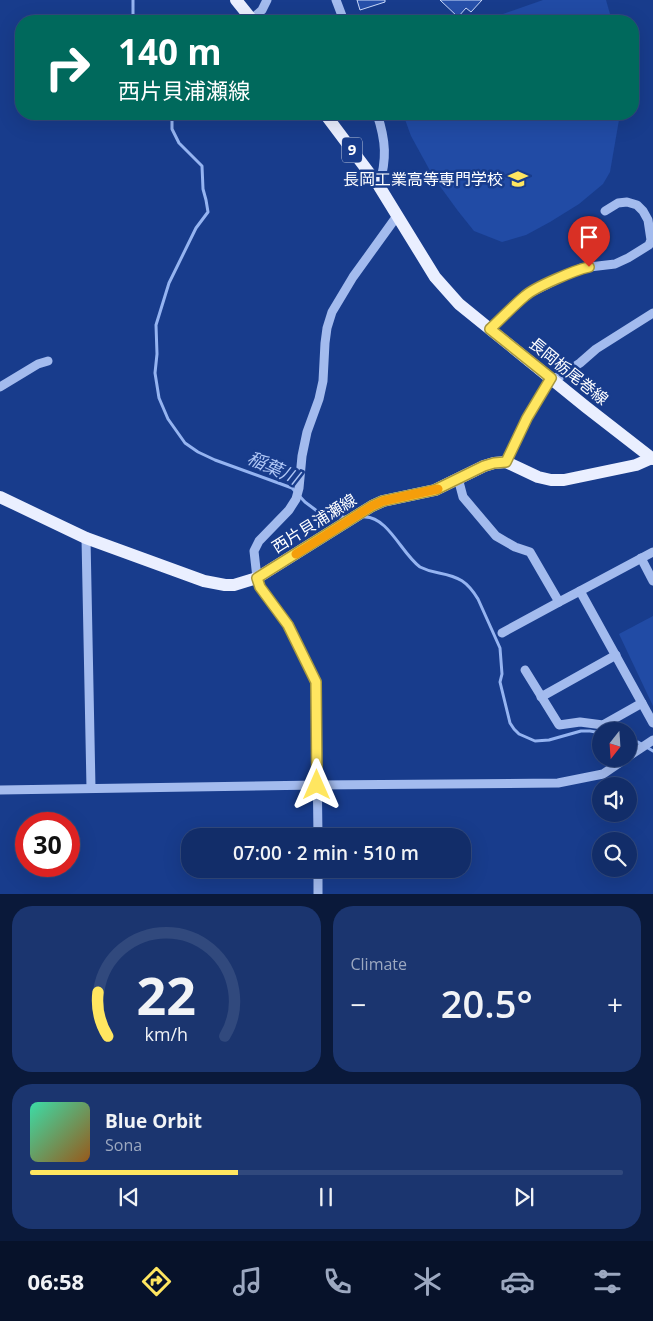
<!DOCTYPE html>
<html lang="en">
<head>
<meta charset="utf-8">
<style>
  body { margin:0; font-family:"Open Sans","Noto Sans JP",sans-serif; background:#1b356f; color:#f1f3f6; height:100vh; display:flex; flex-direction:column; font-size:19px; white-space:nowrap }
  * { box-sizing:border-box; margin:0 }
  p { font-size:16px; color:#9ca8c0 }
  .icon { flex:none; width:28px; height:28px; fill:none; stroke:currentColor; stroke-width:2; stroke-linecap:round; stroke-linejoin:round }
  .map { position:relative; height:894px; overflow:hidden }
  .details { display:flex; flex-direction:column; gap:12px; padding:12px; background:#0a193a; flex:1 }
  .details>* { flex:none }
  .banner { position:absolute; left:15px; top:15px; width:624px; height:105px; border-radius:20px; box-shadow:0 5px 20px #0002,0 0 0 1px #31497d; background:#00695c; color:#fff; overflow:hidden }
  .needle { width:32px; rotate:197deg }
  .controls { position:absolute; left:592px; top:722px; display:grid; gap:10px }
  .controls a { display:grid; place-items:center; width:45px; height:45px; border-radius:50%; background:#122d69; box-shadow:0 5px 20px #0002,0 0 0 1px #31497d; font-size:25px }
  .speed { position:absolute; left:15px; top:812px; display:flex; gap:10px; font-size:25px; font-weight:700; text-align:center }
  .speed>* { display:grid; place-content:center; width:65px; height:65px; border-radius:50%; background:#122d69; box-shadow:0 5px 20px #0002,0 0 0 1px #31497d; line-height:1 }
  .speed .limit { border:8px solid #d22; background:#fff; color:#111 }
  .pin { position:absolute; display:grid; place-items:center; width:42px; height:42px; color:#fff; margin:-51px -21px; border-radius:50% 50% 50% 0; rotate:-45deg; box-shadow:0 0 5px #0007 }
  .pin .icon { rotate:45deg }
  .me { position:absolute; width:55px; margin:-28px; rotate:0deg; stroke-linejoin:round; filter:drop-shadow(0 0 4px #0008) }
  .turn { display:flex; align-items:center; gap:18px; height:105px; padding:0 20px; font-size:22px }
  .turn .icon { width:65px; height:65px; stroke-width:2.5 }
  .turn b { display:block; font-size:35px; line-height:42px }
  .big { font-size:38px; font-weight:600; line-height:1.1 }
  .details .widget { flex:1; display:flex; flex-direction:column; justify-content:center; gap:8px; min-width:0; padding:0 18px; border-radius:20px; background:#1b356f }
  .details .dial { align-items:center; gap:0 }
  .dial svg { height:130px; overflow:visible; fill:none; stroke:#31497d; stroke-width:7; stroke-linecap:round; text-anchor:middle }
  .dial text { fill:#f1f3f6; stroke:none }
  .song { display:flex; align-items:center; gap:15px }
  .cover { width:60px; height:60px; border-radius:8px; background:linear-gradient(135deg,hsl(160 70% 55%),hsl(30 70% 35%)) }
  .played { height:5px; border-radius:2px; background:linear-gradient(90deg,#ffe660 35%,#31497d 35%) }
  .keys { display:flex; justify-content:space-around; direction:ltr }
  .heat { display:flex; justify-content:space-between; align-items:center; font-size:28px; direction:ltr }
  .details .tiles { flex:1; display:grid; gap:12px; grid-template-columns:1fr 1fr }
  .widget:last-child { grid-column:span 2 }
  .trip { position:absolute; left:181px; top:828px; width:290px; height:50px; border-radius:20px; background:#122d69; box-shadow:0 5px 20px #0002,0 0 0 1px #31497d; font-weight:600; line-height:50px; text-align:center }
  .dock { display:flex; height:80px; justify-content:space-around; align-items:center; background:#07122a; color:#9ca8c0 }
  .dock .icon { width:35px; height:35px }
  .dock .on { color:#ffe660 }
  .dock b { font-size:22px; color:#f1f3f6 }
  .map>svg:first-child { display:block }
  .park { fill:#214ba5 }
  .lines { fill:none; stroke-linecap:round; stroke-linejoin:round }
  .stream { stroke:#95b4f1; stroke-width:3 }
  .building { fill:#2750aa; stroke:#c9d9fa }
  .minor { stroke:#a3bbee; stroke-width:9 }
  .major { stroke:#eaefff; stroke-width:12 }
  .route-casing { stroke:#a6963e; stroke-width:12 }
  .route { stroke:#ffe660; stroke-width:9 }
  .slow { stroke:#f59e0b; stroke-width:9 }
  .labels { text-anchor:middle; stroke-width:5; stroke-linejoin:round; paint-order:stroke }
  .shield { fill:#183c8c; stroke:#bac4dc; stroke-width:1 }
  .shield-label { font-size:15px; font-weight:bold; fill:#fff }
  .poi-label { font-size:16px; fill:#fff; stroke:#183c8c; text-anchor:end }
  .street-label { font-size:16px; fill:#fff; stroke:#183c8c }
  .water-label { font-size:18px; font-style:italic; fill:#afc6f5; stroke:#183c8c }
</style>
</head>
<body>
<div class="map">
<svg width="653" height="894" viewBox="0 0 653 894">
  <rect width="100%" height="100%" fill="#183c8c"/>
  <g class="park">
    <path d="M 543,0 L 606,0 L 612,21 L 483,21 Z"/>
    <path d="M 403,114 L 620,114 L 610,172 L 603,184 L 579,204 L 550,222 L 526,235 L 502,242 L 474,231 L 458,211 L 434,178 L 411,136 Z"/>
    <path d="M 653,616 L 653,706 L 619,634 Z"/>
  </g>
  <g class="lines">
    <g class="stream">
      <path d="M 132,21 L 133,15 L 133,0"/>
      <path d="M 172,114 L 172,129 L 179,143 L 202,166 L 203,189 L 206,200 L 208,212 L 196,228 L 169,283 L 156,325 L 157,354 L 155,373 L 159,398 L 168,419 L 185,443 L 198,452 L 215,460 L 292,488 L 305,502 L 317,511 L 333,517 L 346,517"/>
      <path d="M 365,517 C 388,517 402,554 420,567 C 426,570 432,572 439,573 C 459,577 467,581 478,599 L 500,648 L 502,674 L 500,682 L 510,723 L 514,729 L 519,734 L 535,741 L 549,740 L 581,731 L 590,731 L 601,733"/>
      <path d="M 629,742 L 638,742 L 653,751"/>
    </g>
  </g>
  <g class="building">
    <path d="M 357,0 L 385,0 L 385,2 L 360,10 Z"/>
    <path d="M 440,0 L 482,0 L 471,12 L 466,8 L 458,17 Z"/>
  </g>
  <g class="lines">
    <g class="minor">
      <path d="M 336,0 L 344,21"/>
      <path d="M 251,20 L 262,10 L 267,0"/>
      <path d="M 377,114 C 386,141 387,159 379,186"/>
      <path d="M 490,329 L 526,295 L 581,268 L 615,264 L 628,258 L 649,245 L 651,240 L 648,220 L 643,211 L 637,205 L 627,202 L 618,203 L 605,211"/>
      <path d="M 0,387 L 38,364 L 48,361"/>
      <path d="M 506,462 L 527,419 L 551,378 L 559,377 L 580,363 L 596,349 L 653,313"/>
      <path d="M 458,478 L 463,497 L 496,536 L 515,547 L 530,552 L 559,602 L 580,591"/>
      <path d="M 86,538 L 91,788"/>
      <path d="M 653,552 L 580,591 L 653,723"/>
      <path d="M 641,558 L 653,581"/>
      <path d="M 502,633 L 559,602"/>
      <path d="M 525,670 L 559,725 L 580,722 L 603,725 L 642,703"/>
      <path d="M 541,697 L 616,655"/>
      <path d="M 629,756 L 653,740"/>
      <path d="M 0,790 L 317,785 L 558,783 L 603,774 L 625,759"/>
      <path d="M 318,836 L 316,682 L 288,625 L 260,587 L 257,578 L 254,551 L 259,541 L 289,510 L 296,499 L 299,488 L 302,456 L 307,432 L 319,399 L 323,381 L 325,343 L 327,328 L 332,312 L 353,277 L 397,216"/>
      <path d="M 318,869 L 318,894"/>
    </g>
    <g class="major">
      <path d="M 236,0 L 253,21"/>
      <path d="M 325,114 L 379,186 L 435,277 L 459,304 L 586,407 L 653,459"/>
      <path d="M 0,497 L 86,538 L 204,581 L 225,585 L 234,585 L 257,578 L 372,506 L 383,501 L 435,490 L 484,466 L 494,463 L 506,462 L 538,477 L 551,480 L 564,480 L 636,465 L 652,458"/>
    </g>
  </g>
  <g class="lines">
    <defs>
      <path id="route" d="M 317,785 L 316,682 L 288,625 L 260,587 L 257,578 L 372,506 L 383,501 L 435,490 L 484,466 L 494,463 L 506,462 L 527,418 L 551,378 L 490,329 C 502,318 513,306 525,296 C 535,287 575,270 589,267"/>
    </defs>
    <use href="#route" class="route-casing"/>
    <use href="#route" class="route"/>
    <path class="slow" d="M 296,554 L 372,506 L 383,501 L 438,489"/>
  </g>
  <defs>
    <symbol id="university-bare" viewBox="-9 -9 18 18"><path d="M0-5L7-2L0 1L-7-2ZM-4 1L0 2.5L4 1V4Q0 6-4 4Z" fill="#ffe660" stroke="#183c8c" stroke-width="2.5" paint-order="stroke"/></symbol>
  </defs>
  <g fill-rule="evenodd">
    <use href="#university-bare" x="504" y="165" width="28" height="28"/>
  </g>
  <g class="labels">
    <rect class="shield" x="342" y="137.5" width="20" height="25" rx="4"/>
    <g class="shield-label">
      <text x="352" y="155">9</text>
    </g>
    <g class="poi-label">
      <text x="503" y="185">長岡工業高等専門学校</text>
    </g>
    <g class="street-label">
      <text transform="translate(569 371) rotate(39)" y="6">長岡栃尾巻線</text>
      <text transform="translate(314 523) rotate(-32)" y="6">西片貝浦瀬線</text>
    </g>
    <g class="water-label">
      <text transform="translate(273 468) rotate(24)" y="6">稲葉川</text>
    </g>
  </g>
</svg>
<div class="controls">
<a><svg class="needle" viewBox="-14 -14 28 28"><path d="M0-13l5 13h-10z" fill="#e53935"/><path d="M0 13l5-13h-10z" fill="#9ca8c0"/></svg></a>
<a><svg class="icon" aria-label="sound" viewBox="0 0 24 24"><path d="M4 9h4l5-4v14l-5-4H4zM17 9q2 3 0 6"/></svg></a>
<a><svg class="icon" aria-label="search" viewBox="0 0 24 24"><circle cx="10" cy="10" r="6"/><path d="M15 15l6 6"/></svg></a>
</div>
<div class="speed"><div class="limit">30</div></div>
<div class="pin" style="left:589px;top:267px;background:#d93025"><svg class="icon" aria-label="arrive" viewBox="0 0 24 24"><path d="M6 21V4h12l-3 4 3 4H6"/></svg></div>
<svg class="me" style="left:317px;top:785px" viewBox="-20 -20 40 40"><path d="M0-17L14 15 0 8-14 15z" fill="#ffe660" stroke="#fff" stroke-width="4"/></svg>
<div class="trip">07:00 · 2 min · 510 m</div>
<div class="banner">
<div class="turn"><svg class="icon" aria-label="right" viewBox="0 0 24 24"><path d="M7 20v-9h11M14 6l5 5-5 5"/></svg><div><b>140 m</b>西片貝浦瀬線</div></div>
</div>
</div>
<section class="details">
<div class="tiles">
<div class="widget dial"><svg viewBox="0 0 100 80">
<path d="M14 69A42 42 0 1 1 86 69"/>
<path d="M14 69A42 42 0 0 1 8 42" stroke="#ffe660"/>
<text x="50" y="56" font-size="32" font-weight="700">22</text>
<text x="50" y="72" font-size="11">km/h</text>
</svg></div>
<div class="widget"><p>Climate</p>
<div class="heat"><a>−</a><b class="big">20.5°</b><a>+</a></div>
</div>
<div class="widget">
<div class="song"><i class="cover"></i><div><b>Blue Orbit</b><p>Sona</p></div></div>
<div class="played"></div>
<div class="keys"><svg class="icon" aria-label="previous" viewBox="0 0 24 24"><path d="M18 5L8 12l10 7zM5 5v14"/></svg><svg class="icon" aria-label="pause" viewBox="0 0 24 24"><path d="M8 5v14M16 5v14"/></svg><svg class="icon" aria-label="next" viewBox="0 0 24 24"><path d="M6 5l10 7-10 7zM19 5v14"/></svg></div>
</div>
</div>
</section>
<nav class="dock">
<b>06:58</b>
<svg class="icon on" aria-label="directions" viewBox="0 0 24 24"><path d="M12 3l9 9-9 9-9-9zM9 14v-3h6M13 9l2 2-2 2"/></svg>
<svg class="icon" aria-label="music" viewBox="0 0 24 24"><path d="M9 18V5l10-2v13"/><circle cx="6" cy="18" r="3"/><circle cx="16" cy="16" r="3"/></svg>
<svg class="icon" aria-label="phone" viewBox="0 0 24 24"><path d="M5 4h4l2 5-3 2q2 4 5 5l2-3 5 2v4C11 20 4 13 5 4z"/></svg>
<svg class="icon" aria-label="climate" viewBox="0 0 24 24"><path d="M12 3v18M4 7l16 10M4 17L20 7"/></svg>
<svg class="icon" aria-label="car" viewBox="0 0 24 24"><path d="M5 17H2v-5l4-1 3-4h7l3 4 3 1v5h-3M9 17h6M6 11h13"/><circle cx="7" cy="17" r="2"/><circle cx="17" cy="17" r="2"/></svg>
<svg class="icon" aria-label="filters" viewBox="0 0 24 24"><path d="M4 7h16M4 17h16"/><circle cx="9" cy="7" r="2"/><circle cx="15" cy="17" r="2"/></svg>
</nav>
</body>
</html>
